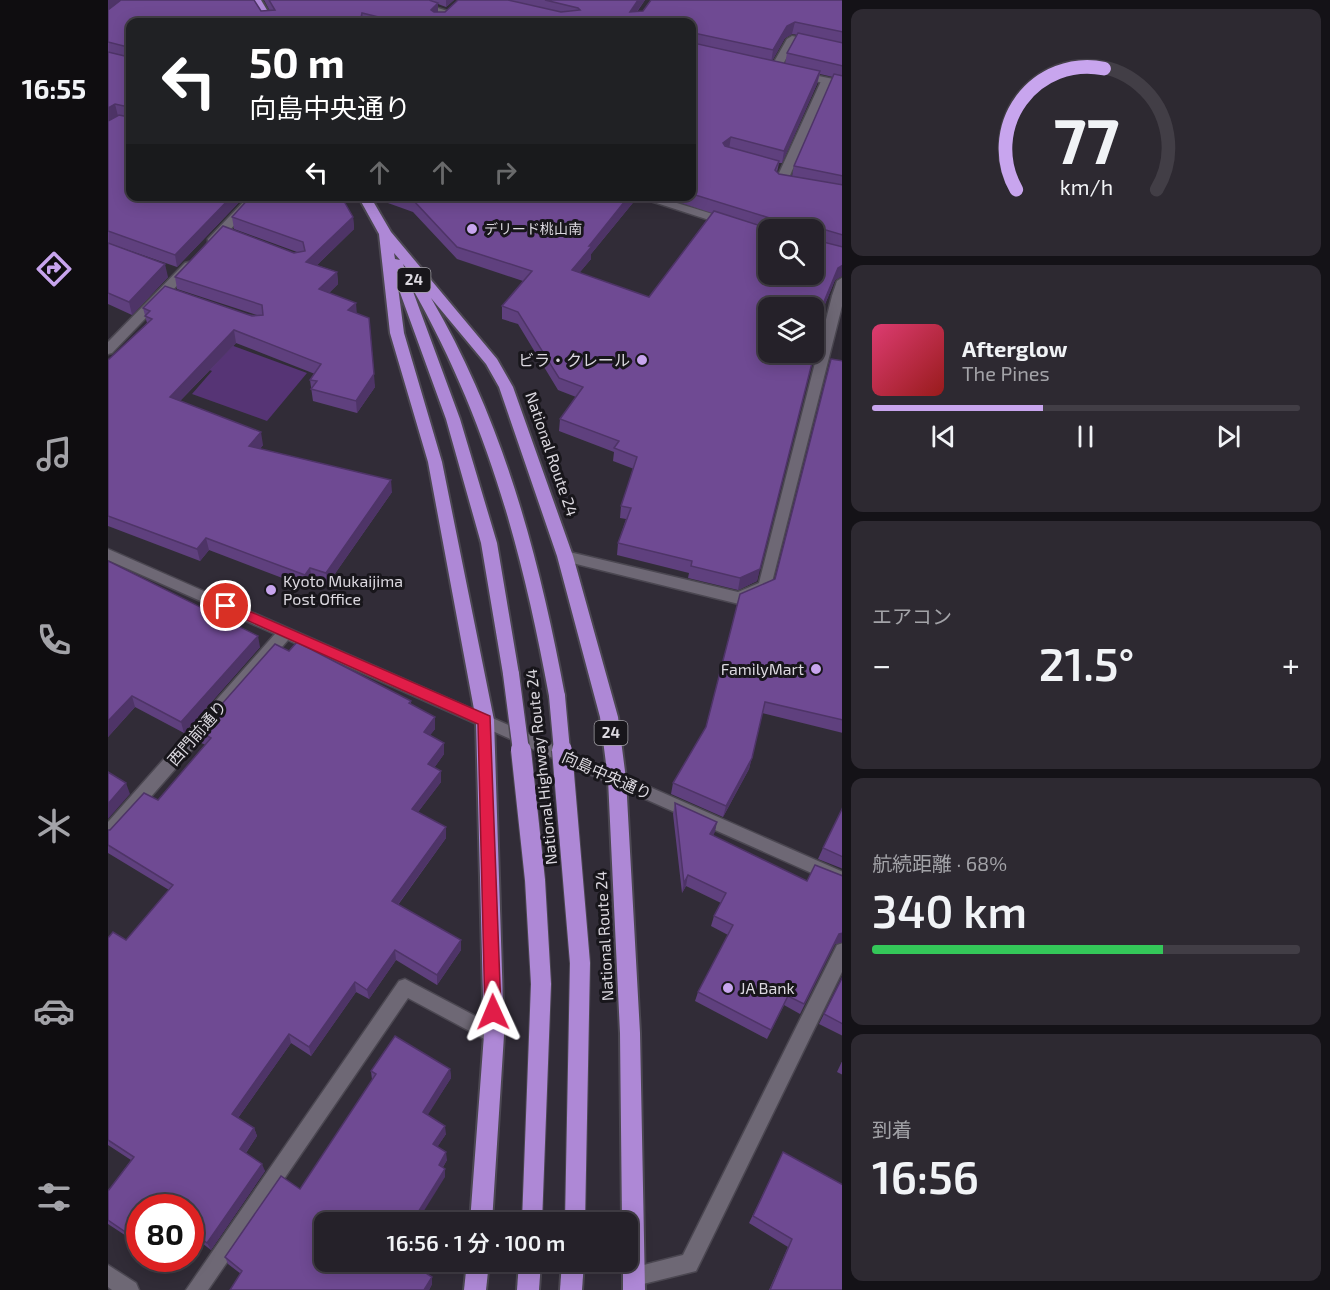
<!DOCTYPE html>
<html lang="ja">
<head>
<meta charset="utf-8">
<style>
  body { margin:0; font-family:"Exo 2","Noto Sans JP",sans-serif; background:#2d2931; color:#f1f3f6; height:100vh; display:flex; flex-direction:column; font-size:22px; white-space:nowrap }
  * { box-sizing:border-box; margin:0 }
  p { font-size:20px; color:#a3a3a8 }
  .icon { flex:none; width:33px; height:33px; fill:none; stroke:currentColor; stroke-width:2; stroke-linecap:round; stroke-linejoin:round }
  .map { position:relative; flex:1; overflow:hidden }
  .panel { display:flex; flex-direction:column; gap:9px; padding:9px; background:#141217; width:488px }
  .panel>* { flex:none }
  .guide { position:absolute; left:18px; top:18px; width:570px; height:183px; border-radius:12px; box-shadow:0 3px 15px #0003,0 0 0 2px #423e46; background:#202124; color:#fff; overflow:hidden }
  .buttons { position:absolute; left:650px; top:219px; display:grid; gap:12px }
  .buttons a { display:grid; place-items:center; width:66px; height:66px; border-radius:12px; background:#252129; box-shadow:0 3px 15px #0003,0 0 0 2px #423e46; font-size:30px }
  .speed { position:absolute; left:18px; top:1194px; display:flex; gap:12px; font-size:30px; font-weight:700; text-align:center }
  .speed>* { display:grid; place-content:center; width:78px; height:78px; border-radius:50%; background:#252129; box-shadow:0 3px 15px #0003,0 0 0 2px #423e46; line-height:1 }
  .speed .limit { border:9px solid #d22; background:#fff; color:#111 }
  .pin { position:absolute; display:grid; place-items:center; width:51px; height:51px; color:#fff; margin:-26px; border:3px solid #fff; border-radius:50%; box-shadow:0 2px 6px #0007 }
  .me { position:absolute; width:66px; margin:-33px; rotate:359deg; stroke-linejoin:round; filter:drop-shadow(0 0 4px #0008) }
  .turn { display:flex; align-items:center; gap:21px; height:126px; padding:0 24px; font-size:27px }
  .turn .icon { width:78px; height:78px; stroke-width:2.5 }
  .turn b { display:block; font-size:42px; line-height:51px }
  .lanes { display:flex; align-items:center; height:57px; padding:0 24px; background:#0003; justify-content:center; gap:30px; direction:ltr }
  .lanes .off { opacity:.35 }
  .big { font-size:45px; font-weight:600; line-height:1.1 }
  .panel .card { flex:1; display:flex; flex-direction:column; justify-content:center; gap:9px; min-width:0; padding:0 21px; border-radius:12px; background:#2d2931 }
  .panel .dial { align-items:center; gap:0 }
  .dial svg { height:156px; overflow:visible; fill:none; stroke:#423e46; stroke-width:7; stroke-linecap:round; text-anchor:middle }
  .dial text { fill:#f1f3f6; stroke:none }
  .song { display:flex; align-items:center; gap:18px }
  .cover { width:72px; height:72px; border-radius:9px; background:linear-gradient(135deg,hsl(340 70% 55%),hsl(0 70% 35%)) }
  .played { height:6px; border-radius:3px; background:linear-gradient(90deg,#c8a5ee 40%,#423e46 40%) }
  .keys { display:flex; justify-content:space-around; direction:ltr }
  .heat { display:flex; justify-content:space-between; align-items:center; font-size:33px; direction:ltr }
  .charge { height:9px; border-radius:4px; background:linear-gradient(90deg,#34c759 68%,#423e46 0) }
  .trip { position:absolute; left:206px; top:1212px; width:324px; height:60px; border-radius:12px; background:#252129; box-shadow:0 3px 15px #0003,0 0 0 2px #423e46; font-weight:600; line-height:60px; text-align:center }
  main { display:flex; flex:1; min-height:0 }
  .menu { display:flex; flex-direction:column; width:108px; justify-content:space-around; align-items:center; background:#0f0d10; color:#a3a3a8 }
  .menu .icon { width:42px; height:42px }
  .menu .on { color:#c8a5ee }
  .menu b { font-size:27px; color:#f1f3f6 }
  .map>svg:first-child { display:block }
  .green { fill:#563475 }
  .lines { fill:none; stroke-linecap:round; stroke-linejoin:round }
  .service-casing { stroke:#4b4751; stroke-width:3 }
  .minor-casing { stroke:#4b4751; stroke-width:3 }
  .trunk-casing { stroke:#4b4751; stroke-width:4 }
  .service { fill:#6e6875; fill-rule:evenodd }
  .minor { fill:#6e6875; fill-rule:evenodd }
  .trunk { fill:#ae88d6; fill-rule:evenodd }
  .trunk-bridge-far1-casing { stroke:#4b4751; stroke-width:19; stroke-linecap:butt }
  .trunk-bridge-casing { stroke:#4b4751; stroke-width:22; stroke-linecap:butt }
  .trunk-bridge-far1 { stroke:#ae88d6; stroke-width:16 }
  .trunk-bridge { stroke:#ae88d6; stroke-width:20 }
  .wall { fill:#5f407e; fill-rule:evenodd }
  .shaded-wall { fill:#4e3467 }
  .building { fill:#6f4a93; stroke:#4e3467; stroke-width:1.5; fill-rule:evenodd }
  .route { fill:#e11d48; stroke:#92132f; stroke-width:1.5 }
  .poi-dot { fill:#c8a5ee; stroke:#18161b; stroke-width:2 }
  .labels { text-anchor:middle; stroke-width:6; stroke-linejoin:round; paint-order:stroke }
  .far-poi-label { font-size:14px; fill:#dbd8df; stroke:#18161b; text-anchor:start }
  .shield { fill:#18161b; stroke:#a09ea4; stroke-width:1.5 }
  .shield-label { font-size:15px; font-weight:bold; fill:#dbd8df }
  .poi-label { font-size:16px; fill:#dbd8df; stroke:#18161b; text-anchor:end }
  .street-label { font-size:16px; fill:#dbd8df; stroke:#18161b }
</style>
</head>
<body>
<main>
<nav class="menu">
<b>16:55</b>
<svg class="icon on" aria-label="directions" viewBox="0 0 24 24"><path d="M12 3l9 9-9 9-9-9zM9 14v-3h6M13 9l2 2-2 2"/></svg>
<svg class="icon" aria-label="music" viewBox="0 0 24 24"><path d="M9 18V5l10-2v13"/><circle cx="6" cy="18" r="3"/><circle cx="16" cy="16" r="3"/></svg>
<svg class="icon" aria-label="phone" viewBox="0 0 24 24"><path d="M5 4h4l2 5-3 2q2 4 5 5l2-3 5 2v4C11 20 4 13 5 4z"/></svg>
<svg class="icon" aria-label="climate" viewBox="0 0 24 24"><path d="M12 3v18M4 7l16 10M4 17L20 7"/></svg>
<svg class="icon" aria-label="car" viewBox="0 0 24 24"><path d="M5 17H2v-5l4-1 3-4h7l3 4 3 1v5h-3M9 17h6M6 11h13"/><circle cx="7" cy="17" r="2"/><circle cx="17" cy="17" r="2"/></svg>
<svg class="icon" aria-label="filters" viewBox="0 0 24 24"><path d="M4 7h16M4 17h16"/><circle cx="9" cy="7" r="2"/><circle cx="15" cy="17" r="2"/></svg>
</nav>
<div class="map">
<svg width="735" height="1290" viewBox="0 0 735 1290">
  <rect width="100%" height="100%" fill="#312c37"/>
  <path class="green" d="M 93,334 L 199,373 L 159,421 L 84,394 L 104,371 L 67,357 Z"/>
  <g class="lines">
    <defs>
      <g id="service">
        <path d="M 288,0 L 304,0 L 346,13 L 341,16 Z"/>
        <path d="M 684,36 L 735,47 L 735,53 L 687,43 L 671,71 L 663,71 L 662,69 L 679,39 Z"/>
        <path d="M 714,79 L 723,81 L 680,180 L 691,184 L 685,187 L 669,184 L 667,182 Z"/>
        <path d="M 141,196 L 153,196 L 108,245 L 100,245 L 100,239 Z"/>
        <path d="M 527,196 L 546,196 L 660,231 L 660,239 Z"/>
        <path d="M 81,262 L 87,266 L 85,269 L 4,353 L 0,354 L 0,342 L 77,263 Z"/>
        <path d="M 735,277 L 735,298 L 726,299 L 724,296 L 729,281 Z"/>
      </g>
      <g id="minor">
        <path d="M 691,72 L 735,81 L 735,87 L 687,77 L 687,73 Z"/>
        <path d="M 730,292 L 735,293 L 735,302 L 662,590 L 631,604 L 452,560 L 450,556 L 457,551 L 630,592 L 651,583 L 724,296 Z"/>
        <path d="M 0,549 L 735,872 L 735,887 L 180,640 L 6,839 L 0,841 L 0,822 L 167,634 L 0,560 Z"/>
        <path d="M 735,943 L 735,970 L 588,1271 L 527,1286 L 520,1283 L 517,1276 L 520,1269 L 575,1255 L 729,945 Z"/>
        <path d="M 297,979 L 392,1029 L 395,1035 L 392,1041 L 386,1044 L 380,1041 L 300,998 L 100,1290 L 78,1290 L 291,981 Z"/>
        <path d="M 0,1265 L 28,1283 L 31,1290 L 4,1290 L 0,1287 Z"/>
      </g>
      <g id="trunk">
        <path d="M 143,0 L 153,0 L 166,22 L 156,22 Z"/>
        <path d="M 250,196 L 262,196 L 283,232 L 389,359 L 405,387 L 465,556 L 510,717 L 518,779 L 532,1033 L 537,1290 L 515,1290 L 515,1262 L 519,1262 L 519,1222 L 514,1222 L 512,1033 L 500,779 L 492,717 L 449,556 L 391,387 L 378,364 L 323,298 C 395,421 431,556 457,696 L 455,701 L 443,701 L 441,696 C 414,549 378,417 303,286 L 352,419 L 389,543 L 411,674 L 409,679 L 397,679 L 395,674 L 373,543 L 338,419 L 290,287 L 296,333 L 334,462 L 386,720 L 396,1035 L 384,1222 L 362,1222 L 376,1035 L 368,720 L 320,462 L 282,333 L 271,234 ZM 286,253 L 292,260 L 287,259 ZM 295,264 L 309,281 L 303,285 Z"/>
        <path d="M 359,1262 L 381,1262 L 378,1290 L 356,1290 Z"/>
        <path d="M 411,1262 L 433,1262 L 431,1290 L 409,1290 Z"/>
        <path d="M 454,1262 L 476,1262 L 474,1290 L 452,1290 Z"/>
      </g>
    </defs>
    <use href="#service" class="service-casing"/>
    <use href="#minor" class="minor-casing"/>
    <use href="#trunk" class="trunk-casing"/>
    <use href="#service" class="service"/>
    <use href="#minor" class="minor"/>
    <use href="#trunk" class="trunk"/>
    <defs>
      <g id="trunk-bridge-far1">
        <path d="M 403,674 L 413,751"/>
        <path d="M 449,696 L 454,751"/>
      </g>
      <g id="trunk-bridge">
        <path d="M 413,750 L 427,880 L 433,984 L 424,1222"/>
        <path d="M 454,750 L 472,963 L 467,1222"/>
      </g>
    </defs>
    <use href="#trunk-bridge-far1" class="trunk-bridge-far1-casing"/>
    <use href="#trunk-bridge" class="trunk-bridge-casing"/>
    <use href="#trunk-bridge-far1" class="trunk-bridge-far1"/>
    <use href="#trunk-bridge" class="trunk-bridge"/>
  </g>
  <g class="wall">
    <path d="M 0,0 L 153,11 L 162,11 L 156,0 L 346,0 L 338,7 L 330,4 L 330,12 L 337,12 L 350,0 L 537,0 L 529,12 L 735,0 L 735,275 L 727,280 L 697,353 L 649,581 L 630,590 L 580,578 L 581,573 L 509,555 L 510,543 L 518,519 L 512,518 L 513,506 L 526,469 L 505,461 L 506,452 L 451,431 L 452,419 L 468,397 L 450,390 L 410,324 L 394,319 L 394,306 L 415,281 L 349,259 L 305,212 L 266,198 L 264,196 L 528,196 L 528,199 L 483,254 L 483,259 L 471,273 L 541,297 L 604,213 L 552,196 L 584,196 L 584,22 L 22,22 L 22,196 L 137,196 L 69,267 L 0,243 ZM 684,34 L 690,35 L 679,53 L 677,64 L 664,61 L 677,38 ZM 712,74 L 725,77 L 686,166 L 684,176 L 671,174 L 669,172 L 671,163 L 674,163 L 709,84 Z"/>
    <path d="M 124,217 L 245,217 L 246,229 L 209,265 L 229,272 L 230,284 L 221,293 L 248,313 L 267,387 L 249,413 L 205,401 L 202,380 L 207,374 L 128,343 L 72,401 L 155,445 L 152,449 L 284,492 L 219,585 L 204,580 L 198,587 L 101,550 L 92,561 L 0,526 L 0,360 L 39,323 L 35,308 L 149,315 L 69,289 L 67,277 L 189,252 L 126,229 Z"/>
    <path d="M 0,243 L 60,277 L 24,315 L 0,304 Z"/>
    <path d="M 735,361 L 735,733 L 654,713 L 641,769 L 615,817 L 563,794 L 565,783 L 598,727 L 667,579 Z"/>
    <path d="M 0,561 L 152,647 L 76,733 L 27,707 L 0,737 Z"/>
    <path d="M 181,651 L 303,701 L 303,705 L 327,729 L 322,735 L 336,743 L 336,754 L 326,768 L 333,771 L 333,782 L 310,812 L 338,838 L 290,905 L 353,950 L 329,985 L 288,960 L 261,999 L 248,992 L 203,1056 L 183,1043 L 130,1118 L 146,1128 L 149,1136 L 138,1153 L 157,1171 L 103,1250 L 82,1234 L 82,1208 L 32,1208 L 32,1245 L 0,1224 L 0,1191 L 23,1160 L 0,1145 L 0,938 L 18,940 L 61,890 L 0,853 L 0,830 L 2,830 L 50,800 L 98,745 L 93,743 L 90,731 Z"/>
    <path d="M 567,803 L 609,822 L 605,836 L 699,881 L 735,876 L 735,942 L 727,944 L 692,1014 L 676,1005 L 659,1039 L 587,1001 L 590,992 L 620,935 L 603,926 L 606,916 L 613,903 L 578,886 L 574,893 L 565,814 Z"/>
    <path d="M 735,807 L 735,869 L 710,859 L 715,848 Z"/>
    <path d="M 735,976 L 735,1036 L 711,1024 Z"/>
    <path d="M 735,1059 L 735,1075 L 729,1072 Z"/>
    <path d="M 342,1069 L 343,1078 L 319,1115 L 338,1134 L 329,1147 L 339,1160 L 335,1167 L 337,1177 L 216,1222 L 324,1277 L 324,1284 L 321,1290 L 122,1290 L 133,1274 L 120,1264 L 117,1257 L 192,1189 L 264,1080 L 263,1071 Z"/>
    <path d="M 675,1152 L 735,1290 L 661,1290 L 680,1247 L 641,1223 Z"/>
    <path d="M 50,1258 L 64,1258 L 60,1265 Z"/>
  </g>
  <g class="shaded-wall">
    <path d="M 0,0 L 13,0 L 0,11 Z"/>
    <path d="M 338,0 L 346,0 L 338,7 Z"/>
    <path d="M 530,0 L 537,0 L 521,22 L 522,12 Z"/>
    <path d="M 330,3 L 330,15 L 323,10 Z"/>
    <path d="M 254,13 L 255,22 L 252,22 Z"/>
    <path d="M 687,22 L 684,34 L 677,38 L 663,63 L 665,50 L 679,26 Z"/>
    <path d="M 712,71 L 709,84 L 674,163 L 676,151 Z"/>
    <path d="M 7,104 L 10,116 L 0,122 L 0,108 Z"/>
    <path d="M 623,137 L 621,149 L 615,143 Z"/>
    <path d="M 124,196 L 137,196 L 69,267 L 67,255 Z"/>
    <path d="M 521,196 L 528,196 L 528,199 L 483,254 L 483,259 L 463,283 L 464,270 L 481,246 Z"/>
    <path d="M 245,217 L 246,229 L 200,274 L 198,262 Z"/>
    <path d="M 57,264 L 60,277 L 24,315 L 21,302 Z"/>
    <path d="M 735,265 L 735,275 L 727,280 L 705,333 L 705,328 L 730,268 Z"/>
    <path d="M 229,272 L 230,284 L 212,301 L 211,289 Z"/>
    <path d="M 248,303 L 249,315 L 240,310 Z"/>
    <path d="M 126,330 L 128,343 L 64,409 L 62,397 Z"/>
    <path d="M 703,368 L 649,581 L 630,590 L 632,578 Z"/>
    <path d="M 266,374 L 267,387 L 249,413 L 248,401 Z"/>
    <path d="M 153,432 L 155,445 L 143,459 L 141,446 Z"/>
    <path d="M 283,480 L 284,492 L 219,585 L 218,573 Z"/>
    <path d="M 98,538 L 101,550 L 92,561 L 89,549 Z"/>
    <path d="M 202,568 L 204,580 L 198,587 L 197,575 Z"/>
    <path d="M 150,636 L 152,647 L 76,733 L 73,722 Z"/>
    <path d="M 24,696 L 27,707 L 0,737 L 0,721 Z"/>
    <path d="M 327,717 L 327,729 L 316,743 L 316,732 Z"/>
    <path d="M 336,743 L 336,754 L 321,775 L 320,764 Z"/>
    <path d="M 644,758 L 641,769 L 615,817 L 618,806 Z"/>
    <path d="M 333,771 L 333,782 L 304,820 L 304,809 Z"/>
    <path d="M 18,783 L 22,794 L 0,819 L 0,804 Z"/>
    <path d="M 609,822 L 607,832 L 600,845 L 602,834 Z"/>
    <path d="M 338,827 L 338,838 L 285,911 L 284,901 Z"/>
    <path d="M 580,875 L 578,886 L 574,893 L 576,883 Z"/>
    <path d="M 735,933 L 735,942 L 727,944 L 692,1014 L 731,934 Z"/>
    <path d="M 353,940 L 353,950 L 329,985 L 329,975 Z"/>
    <path d="M 287,950 L 288,960 L 261,999 L 259,990 Z"/>
    <path d="M 247,982 L 248,992 L 203,1056 L 201,1047 Z"/>
    <path d="M 181,1034 L 183,1043 L 127,1122 L 124,1114 Z"/>
    <path d="M 342,1069 L 343,1078 L 316,1121 L 315,1112 Z"/>
    <path d="M 337,1126 L 338,1134 L 326,1152 L 325,1144 Z"/>
    <path d="M 146,1128 L 149,1136 L 135,1157 L 132,1149 Z"/>
    <path d="M 338,1152 L 339,1160 L 331,1173 L 331,1165 Z"/>
    <path d="M 154,1164 L 157,1171 L 103,1250 L 99,1243 Z"/>
    <path d="M 337,1169 L 337,1177 L 309,1222 L 304,1222 Z"/>
    <path d="M 56,1258 L 64,1258 L 60,1265 Z"/>
    <path d="M 324,1277 L 324,1284 L 321,1290 L 316,1290 Z"/>
  </g>
  <g class="building">
    <path d="M 13,0 L 146,0 L 153,11 L 167,10 L 161,0 L 321,0 L 330,3 L 323,10 L 326,12 L 337,12 L 350,0 L 400,0 L 453,12 L 472,10 L 470,8 L 437,0 L 530,0 L 522,12 L 535,11 L 543,0 L 735,0 L 735,32 L 687,22 L 679,26 L 665,50 L 586,33 L 584,35 L 584,22 L 291,22 L 254,13 L 252,22 L 22,22 L 22,196 L 124,196 L 67,255 L 0,231 L 0,121 L 11,115 L 21,117 L 21,107 L 7,104 L 0,108 L 0,52 L 21,57 L 20,47 L 0,42 L 0,10 Z"/>
    <path d="M 690,33 L 735,43 L 735,66 L 679,53 Z"/>
    <path d="M 584,36 L 585,43 L 712,71 L 676,151 L 623,137 L 615,143 L 617,146 L 671,161 L 667,170 L 671,174 L 735,185 L 735,235 L 708,227 L 705,230 L 707,240 L 735,247 L 735,265 L 730,268 L 705,328 L 705,308 L 660,308 L 660,352 L 695,352 L 706,355 L 652,569 L 632,578 L 583,566 L 584,561 L 510,543 L 523,508 L 513,506 L 529,457 L 506,448 L 511,441 L 452,419 L 475,387 L 451,378 L 410,312 L 394,306 L 424,271 L 349,247 L 304,199 L 296,196 L 521,196 L 481,246 L 484,246 L 464,270 L 541,297 L 606,211 L 662,229 L 665,227 L 665,219 L 584,194 ZM 660,230 L 705,230 L 705,274 L 660,274 Z"/>
    <path d="M 726,74 L 735,76 L 735,176 L 686,166 Z"/>
    <path d="M 143,196 L 233,196 L 245,217 L 198,262 L 229,272 L 211,289 L 248,303 L 240,310 L 261,318 L 266,374 L 248,401 L 203,389 L 209,381 L 202,380 L 213,364 L 126,330 L 62,397 L 153,432 L 141,446 L 283,480 L 218,573 L 202,568 L 197,575 L 98,538 L 89,549 L 0,516 L 0,360 L 44,319 L 37,316 L 42,311 L 35,308 L 57,286 L 144,316 L 155,315 L 154,305 L 67,277 L 115,226 L 186,253 L 197,251 L 195,242 L 124,217 Z"/>
    <path d="M 0,243 L 57,264 L 21,302 L 0,293 Z"/>
    <path d="M 723,359 L 735,361 L 735,720 L 657,702 L 644,758 L 618,806 L 565,783 L 598,727 L 632,594 L 667,579 Z"/>
    <path d="M 0,561 L 150,636 L 73,722 L 24,696 L 0,721 Z"/>
    <path d="M 189,642 L 303,701 L 301,703 L 327,717 L 316,732 L 336,743 L 320,764 L 333,771 L 304,809 L 338,827 L 284,901 L 353,940 L 329,975 L 287,950 L 259,990 L 247,982 L 201,1047 L 181,1034 L 124,1114 L 146,1128 L 132,1149 L 154,1164 L 99,1243 L 82,1230 L 82,1208 L 32,1208 L 32,1242 L 0,1220 L 0,1191 L 26,1157 L 0,1140 L 0,938 L 5,932 L 18,940 L 65,885 L 0,845 L 0,830 L 2,830 L 36,793 L 50,800 L 103,738 L 90,731 L 167,644 L 181,651 Z"/>
    <path d="M 0,772 L 18,783 L 0,804 Z"/>
    <path d="M 567,803 L 609,822 L 602,834 L 699,881 L 707,865 L 735,876 L 735,933 L 731,934 L 696,1004 L 680,996 L 663,1030 L 590,992 L 625,925 L 606,916 L 618,893 L 580,875 L 576,883 Z"/>
    <path d="M 735,807 L 735,857 L 715,848 Z"/>
    <path d="M 735,976 L 735,1024 L 716,1014 Z"/>
    <path d="M 287,1036 L 342,1069 L 315,1112 L 337,1126 L 325,1144 L 338,1152 L 331,1165 L 337,1169 L 304,1222 L 216,1222 L 216,1262 L 301,1262 L 324,1277 L 316,1290 L 122,1290 L 134,1271 L 117,1257 L 173,1176 L 192,1189 L 268,1074 L 263,1071 Z"/>
    <path d="M 675,1152 L 735,1185 L 735,1290 L 662,1290 L 684,1239 L 645,1216 Z"/>
  </g>
  <path class="route" d="M 118,601 L 382,716 L 393,1012 L 391,1018 L 385,1020 L 379,1018 L 377,1012 L 370,724 L 114,609 L 114,602 Z"/>
  <g class="poi-dot">
    <circle cx="364" cy="229" r="6"/>
    <circle cx="534" cy="360" r="6"/>
    <circle cx="163" cy="590" r="6"/>
    <circle cx="708" cy="669" r="6"/>
    <circle cx="620" cy="988" r="6"/>
  </g>
  <g class="labels">
    <g class="far-poi-label">
      <text x="376" y="234">デリード桃山南</text>
    </g>
    <g class="shield">
      <rect x="289.5" y="268" width="33" height="24" rx="4.5"/>
      <rect x="486.5" y="721" width="33" height="24" rx="4.5"/>
    </g>
    <g class="shield-label">
      <text x="306" y="285">24</text>
      <text x="503" y="738">24</text>
    </g>
    <g class="poi-label">
      <text x="522" y="366">ビラ・クレール</text>
      <text x="175" y="587" text-anchor="start">Kyoto Mukaijima<tspan x="175" dy="18">Post Office</tspan></text>
      <text x="696" y="675">FamilyMart</text>
      <text x="632" y="994" text-anchor="start">JA Bank</text>
    </g>
    <g class="street-label">
      <text transform="translate(444 454) rotate(71)" y="6">National Route 24</text>
      <text transform="translate(89 733) rotate(-49)" y="6">西門前通り</text>
      <text transform="translate(433 767) rotate(-96)" y="6">National Highway Route 24</text>
      <text transform="translate(499 775) rotate(24)" y="6">向島中央通り</text>
      <text transform="translate(496 936) rotate(-93)" y="6">National Route 24</text>
    </g>
  </g>
</svg>
<div class="buttons">
<a><svg class="icon" aria-label="search" viewBox="0 0 24 24"><circle cx="10" cy="10" r="6"/><path d="M15 15l6 6"/></svg></a>
<a><svg class="icon" aria-label="layers" viewBox="0 0 24 24"><path d="M12 4l9 5-9 5-9-5zM3 14l9 5 9-5"/></svg></a>
</div>
<div class="speed"><div class="limit">80</div></div>
<div class="pin" style="left:118px;top:606px;background:#d93025"><svg class="icon" aria-label="arrive" viewBox="0 0 24 24"><path d="M6 21V4h12l-3 4 3 4H6"/></svg></div>
<svg class="me" style="left:385px;top:1012px" viewBox="-20 -20 40 40"><path d="M0-17L14 15 0 8-14 15z" fill="#e11d48" stroke="#fff" stroke-width="4"/></svg>
<div class="trip">16:56 · 1 分 · 100 m</div>
<div class="guide">
<div class="turn"><svg class="icon" aria-label="left" viewBox="0 0 24 24"><path d="M17 20v-9H6M10 6l-5 5 5 5"/></svg><div><b>50 m</b>向島中央通り</div></div>
<div class="lanes"><svg class="icon" aria-label="left" viewBox="0 0 24 24"><path d="M17 20v-9H6M10 6l-5 5 5 5"/></svg><svg class="icon off" aria-label="ahead" viewBox="0 0 24 24"><path d="M12 20V5M6 11l6-6 6 6"/></svg><svg class="icon off" aria-label="ahead" viewBox="0 0 24 24"><path d="M12 20V5M6 11l6-6 6 6"/></svg><svg class="icon off" aria-label="right" viewBox="0 0 24 24"><path d="M7 20v-9h11M14 6l5 5-5 5"/></svg></div>
</div>
</div>
<section class="panel">
<div class="card dial"><svg viewBox="0 0 100 80">
<path d="M14 69A42 42 0 1 1 86 69"/>
<path d="M14 69A42 42 0 0 1 59 7" stroke="#c8a5ee"/>
<text x="50" y="56" font-size="32" font-weight="700">77</text>
<text x="50" y="72" font-size="11">km/h</text>
</svg></div>
<div class="card">
<div class="song"><i class="cover"></i><div><b>Afterglow</b><p>The Pines</p></div></div>
<div class="played"></div>
<div class="keys"><svg class="icon" aria-label="previous" viewBox="0 0 24 24"><path d="M18 5L8 12l10 7zM5 5v14"/></svg><svg class="icon" aria-label="pause" viewBox="0 0 24 24"><path d="M8 5v14M16 5v14"/></svg><svg class="icon" aria-label="next" viewBox="0 0 24 24"><path d="M6 5l10 7-10 7zM19 5v14"/></svg></div>
</div>
<div class="card"><p>エアコン</p>
<div class="heat"><a>−</a><b class="big">21.5°</b><a>+</a></div>
</div>
<div class="card"><p>航続距離 · 68%</p><b class="big">340 km</b><div class="charge"></div></div>
<div class="card"><p>到着</p><b class="big">16:56</b></div>
</section>
</main>
</body>
</html>
